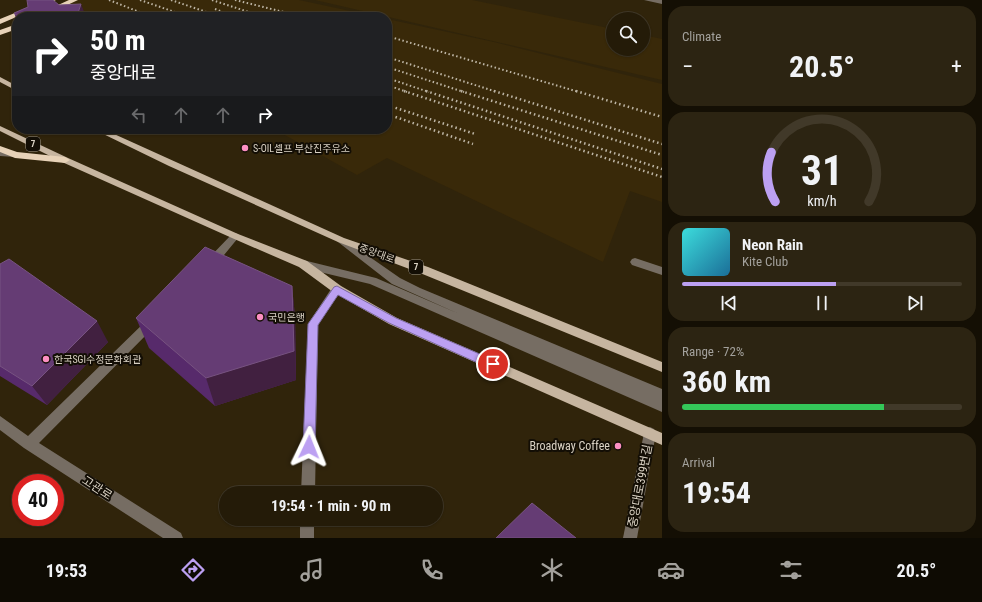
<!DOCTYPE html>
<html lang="en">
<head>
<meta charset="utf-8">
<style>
  body { margin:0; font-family:"Roboto Condensed","Noto Sans KR",sans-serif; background:#2c2412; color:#f1f3f6; height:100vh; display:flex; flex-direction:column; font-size:15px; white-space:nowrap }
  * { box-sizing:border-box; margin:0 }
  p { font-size:13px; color:#a3a19c }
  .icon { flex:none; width:22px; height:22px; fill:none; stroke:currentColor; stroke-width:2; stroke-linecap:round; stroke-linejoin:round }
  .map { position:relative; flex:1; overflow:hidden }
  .details { display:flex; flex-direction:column; gap:6px; padding:6px; background:#140f04; width:320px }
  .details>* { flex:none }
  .top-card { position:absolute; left:12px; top:12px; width:380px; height:122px; border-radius:16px; box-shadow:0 1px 3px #0004,0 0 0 1px #413929; background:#202124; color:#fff; overflow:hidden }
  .controls { position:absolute; left:606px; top:12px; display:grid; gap:8px }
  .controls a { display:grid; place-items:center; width:44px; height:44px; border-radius:50%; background:#241b08; box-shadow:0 1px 3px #0004,0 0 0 1px #413929; font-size:20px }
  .speed { position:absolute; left:12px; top:474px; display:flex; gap:8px; font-size:20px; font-weight:700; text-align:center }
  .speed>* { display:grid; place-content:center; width:52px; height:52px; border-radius:50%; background:#241b08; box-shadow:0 1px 3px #0004,0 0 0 1px #413929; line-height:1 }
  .speed .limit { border:6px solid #d22; background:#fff; color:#111 }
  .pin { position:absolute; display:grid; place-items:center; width:34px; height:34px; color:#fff; margin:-17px; border:2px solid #fff; border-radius:50%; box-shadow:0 1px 4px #0007 }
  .me { position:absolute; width:44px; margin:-22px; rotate:2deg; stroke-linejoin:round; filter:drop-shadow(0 0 3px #0008) }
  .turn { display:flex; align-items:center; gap:14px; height:84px; padding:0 12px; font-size:18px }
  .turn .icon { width:52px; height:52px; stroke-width:2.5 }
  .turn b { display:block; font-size:28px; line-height:34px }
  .lanes { display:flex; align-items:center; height:38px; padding:0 12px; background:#0003; justify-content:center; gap:20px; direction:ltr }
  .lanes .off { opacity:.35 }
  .big { font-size:30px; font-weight:700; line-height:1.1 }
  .details .widget { flex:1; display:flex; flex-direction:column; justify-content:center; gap:6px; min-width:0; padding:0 14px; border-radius:16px; background:#2c2412 }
  .details .dial { align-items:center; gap:0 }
  .dial svg { height:104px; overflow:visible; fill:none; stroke:#413929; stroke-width:7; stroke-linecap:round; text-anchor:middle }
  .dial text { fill:#f1f3f6; stroke:none }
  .song { display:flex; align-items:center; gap:12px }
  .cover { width:48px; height:48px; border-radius:6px; background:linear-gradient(135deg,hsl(180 70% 55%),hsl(200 70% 35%)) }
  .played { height:4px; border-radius:2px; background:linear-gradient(90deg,#bca0f2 55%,#413929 55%) }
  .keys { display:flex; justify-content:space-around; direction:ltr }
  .heat { display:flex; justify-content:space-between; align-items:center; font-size:22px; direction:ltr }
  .charge { height:6px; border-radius:3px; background:linear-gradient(90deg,#34c759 72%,#413929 0) }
  .trip { position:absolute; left:219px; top:486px; width:224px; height:40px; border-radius:20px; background:#241b08; box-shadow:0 1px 3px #0004,0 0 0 1px #413929; font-weight:700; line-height:40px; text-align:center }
  .menu { display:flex; height:64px; justify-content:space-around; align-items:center; background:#0e0b03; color:#a3a19c }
  .menu .icon { width:28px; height:28px }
  .menu .selected { color:#bca0f2 }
  .menu b { font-size:18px; color:#f1f3f6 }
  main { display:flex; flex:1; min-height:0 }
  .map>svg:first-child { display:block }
  .built { fill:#392909 }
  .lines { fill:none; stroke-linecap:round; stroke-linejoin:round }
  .minor { fill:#766d63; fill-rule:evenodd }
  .major { fill:#c6b5a0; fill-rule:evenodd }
  .highway { fill:#e7d2b8; fill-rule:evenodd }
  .rail-far1 { stroke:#beb6a6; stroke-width:2; stroke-dasharray:1.5 2.5; stroke-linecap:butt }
  .rail { stroke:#beb6a6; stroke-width:2.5; stroke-dasharray:1.5 3; stroke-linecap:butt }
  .wall { fill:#572a6b }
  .shaded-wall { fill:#412040 }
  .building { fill:#653c74; stroke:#775381 }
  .route { fill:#bca0f2; stroke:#7a689d }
  .poi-dot { fill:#fc8fc2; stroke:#130e05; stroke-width:1.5 }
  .labels { text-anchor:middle; stroke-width:4; stroke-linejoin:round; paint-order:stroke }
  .shield { fill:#130e05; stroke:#9e978b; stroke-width:1 }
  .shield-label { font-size:9px; font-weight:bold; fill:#dad2c4 }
  .poi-label { font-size:10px; fill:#dad2c4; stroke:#130e05; text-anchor:start }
  .street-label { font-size:10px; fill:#dad2c4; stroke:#130e05 }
  .near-poi-label { font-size:12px; fill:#dad2c4; stroke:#130e05; text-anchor:end }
  .near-street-label { font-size:12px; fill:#dad2c4; stroke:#130e05 }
</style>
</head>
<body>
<main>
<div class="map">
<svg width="662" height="538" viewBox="0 0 662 538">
  <rect width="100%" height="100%" fill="#30240b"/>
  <g class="built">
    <path d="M 64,0 L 299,0 L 378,17 L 93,17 Z"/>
    <path d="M 315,0 L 472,0 L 613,29 L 613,49 L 643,49 L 643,35 L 662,39 L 662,80 Z"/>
    <path d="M 387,19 L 494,42 L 662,84 L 662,202 L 630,191 L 603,262 L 387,158 L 357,175 L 274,129 L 387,129 Z"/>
  </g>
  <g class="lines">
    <g class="minor">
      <path d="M 644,0 L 662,0 L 662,4 Z"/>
      <path d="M 0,152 L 15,153 L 19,155 L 15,157 L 0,156 Z"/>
      <path d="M 235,233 L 238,234 L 240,236 L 238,238 L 215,266 L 207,266 L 206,263 L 207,260 L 232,234 Z"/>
      <path d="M 341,237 L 400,278 L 420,288 L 662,389 L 662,412 L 370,284 L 299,267 L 298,264 L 299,261 L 303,260 L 376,278 L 457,313 L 392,284 L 338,242 L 336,240 Z"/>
      <path d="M 635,258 L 662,267 L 662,275 L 632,265 L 630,262 L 632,259 Z"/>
      <path d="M 337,285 L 341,286 L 342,289 L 318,325 L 315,493 L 301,493 L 308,324 L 333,286 Z"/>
      <path d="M 152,318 L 156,319 L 157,322 L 156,325 L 39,443 L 181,533 L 183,538 L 163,538 L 24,448 L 0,430 L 0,416 L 28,436 L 148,319 Z"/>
      <path d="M 650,427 L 654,429 L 656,433 L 637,538 L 623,538 L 644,433 L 646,429 Z"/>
      <rect x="300" y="519" width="14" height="19"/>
    </g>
    <g class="major">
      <path d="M 0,77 L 17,86 L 17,91 L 0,82 Z"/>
      <path d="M 0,126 L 68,158 L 238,234 L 307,261 L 341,286 L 397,318 L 662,433 L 662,445 L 389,324 L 333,292 L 299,267 L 232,238 L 62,162 L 0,131 Z"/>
      <path d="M 93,129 L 103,129 L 344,238 L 428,267 L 662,362 L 662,372 L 420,273 L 338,242 L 169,166 Z"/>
    </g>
    <g class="highway">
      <path d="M 47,0 L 56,0 L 0,24 L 0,19 Z"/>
      <path d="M 69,0 L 78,0 L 42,17 L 32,17 Z"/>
      <path d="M 17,24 L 17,29 L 0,35 L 0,30 Z"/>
      <path d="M 0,146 L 17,152 L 65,157 L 70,160 L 65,163 L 15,158 L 0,152 Z"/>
    </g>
    <g class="rail-far1">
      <path d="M 109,0 L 152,17"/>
      <path d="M 140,0 L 189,17"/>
      <path d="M 171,0 L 221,17"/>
      <path d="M 212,0 L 264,17"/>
      <path d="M 235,0 L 304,17"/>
      <path d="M 215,9 L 236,17"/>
      <path d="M 387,36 L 579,92"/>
      <path d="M 387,57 L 497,92"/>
      <path d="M 387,67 L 464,92"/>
      <path d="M 387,78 L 429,92"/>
      <path d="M 387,85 L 407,92"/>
    </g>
    <g class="rail">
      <path d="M 404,91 L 662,177"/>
      <path d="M 426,91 L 662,169"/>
      <path d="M 461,91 L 662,155"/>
      <path d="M 494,91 L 662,144"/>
      <path d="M 576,91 L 662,117"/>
      <path d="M 387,105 L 475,134"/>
      <path d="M 387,114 L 473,144"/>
    </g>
  </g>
  <g class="wall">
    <path d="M 59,5 L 86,17 L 17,17 L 17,20 L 14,13 Z"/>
    <path d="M 177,129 L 188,129 L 182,132 Z"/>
    <path d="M 0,264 L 108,342 L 47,405 L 0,376 Z"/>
    <path d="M 292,286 L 295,317 L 296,380 L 215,406 L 149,348 L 136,318 Z"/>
  </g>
  <g class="shaded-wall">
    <path d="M 81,4 L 86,17 L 79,17 L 78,13 Z"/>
    <path d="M 181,129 L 188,129 L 182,132 Z"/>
    <path d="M 292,286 L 295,317 L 296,380 L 215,406 L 206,378 Z"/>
    <path d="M 97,321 L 108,342 L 47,405 L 32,386 Z"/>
  </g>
  <g class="building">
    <path d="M 27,0 L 53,0 L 59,5 L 81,4 L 78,13 L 84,17 L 19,17 L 14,13 L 28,7 Z"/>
    <path d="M 205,247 L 292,286 L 294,351 L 206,378 L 136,318 Z"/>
    <path d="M 9,259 L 97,321 L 32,386 L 0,366 L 0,264 Z"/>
    <path d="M 532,503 L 576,538 L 496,538 Z"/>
  </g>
  <path class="route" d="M 337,286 L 396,318 L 496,361 L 498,364 L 496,368 L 493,369 L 489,368 L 389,323 L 338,295 L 318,325 L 315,447 L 313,451 L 309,453 L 305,451 L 303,447 L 308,324 L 334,287 Z"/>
  <g class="poi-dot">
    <circle cx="245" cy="148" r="4"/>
    <circle cx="260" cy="317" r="4"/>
    <circle cx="46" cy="359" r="4"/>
    <circle cx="618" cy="446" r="4"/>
  </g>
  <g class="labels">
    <g class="shield">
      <rect x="26" y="137" width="14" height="14" rx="3"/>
      <rect x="409" y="260" width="14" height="14" rx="3"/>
    </g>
    <g class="shield-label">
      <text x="33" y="147">7</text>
      <text x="416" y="270">7</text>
    </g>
    <g class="poi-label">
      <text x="253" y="152">S-OIL셀프 부산진주유소</text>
      <text x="268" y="321">국민은행</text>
      <text x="54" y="363">한국SGI수정문화회관</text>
    </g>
    <g class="street-label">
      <text transform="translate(377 253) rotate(20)" y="4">중앙대로</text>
    </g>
    <g class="near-poi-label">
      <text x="610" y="450">Broadway Coffee</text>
    </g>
    <g class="near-street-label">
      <text transform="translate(640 486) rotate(-79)" y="4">중앙대로399번길</text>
      <text transform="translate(97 488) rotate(33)" y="4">고관로</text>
    </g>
  </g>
</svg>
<div class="controls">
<a><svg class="icon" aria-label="search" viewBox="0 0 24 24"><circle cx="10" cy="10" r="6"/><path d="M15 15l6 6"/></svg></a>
</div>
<div class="speed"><div class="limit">40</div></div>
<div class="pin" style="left:493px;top:364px;background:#d93025"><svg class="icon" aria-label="arrive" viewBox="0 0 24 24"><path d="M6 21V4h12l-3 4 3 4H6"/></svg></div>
<svg class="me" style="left:309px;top:447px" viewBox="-20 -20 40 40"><path d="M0-17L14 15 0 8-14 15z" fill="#bca0f2" stroke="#fff" stroke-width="4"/></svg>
<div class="trip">19:54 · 1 min · 90 m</div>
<div class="top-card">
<div class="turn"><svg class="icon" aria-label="right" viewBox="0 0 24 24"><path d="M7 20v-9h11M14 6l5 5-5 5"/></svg><div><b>50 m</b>중앙대로</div></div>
<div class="lanes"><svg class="icon off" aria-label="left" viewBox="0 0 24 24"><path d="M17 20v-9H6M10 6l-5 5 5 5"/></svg><svg class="icon off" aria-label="ahead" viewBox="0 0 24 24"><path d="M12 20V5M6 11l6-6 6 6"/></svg><svg class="icon off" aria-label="ahead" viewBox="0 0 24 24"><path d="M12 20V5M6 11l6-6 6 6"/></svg><svg class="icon" aria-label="right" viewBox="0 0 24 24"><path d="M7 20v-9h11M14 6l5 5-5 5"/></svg></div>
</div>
</div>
<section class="details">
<div class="widget"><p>Climate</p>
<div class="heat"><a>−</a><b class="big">20.5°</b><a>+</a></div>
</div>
<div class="widget dial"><svg viewBox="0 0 100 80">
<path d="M14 69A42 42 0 1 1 86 69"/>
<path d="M14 69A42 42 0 0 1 11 31" stroke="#bca0f2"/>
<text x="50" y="56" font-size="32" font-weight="700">31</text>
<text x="50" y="72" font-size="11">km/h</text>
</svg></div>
<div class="widget">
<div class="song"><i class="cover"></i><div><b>Neon Rain</b><p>Kite Club</p></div></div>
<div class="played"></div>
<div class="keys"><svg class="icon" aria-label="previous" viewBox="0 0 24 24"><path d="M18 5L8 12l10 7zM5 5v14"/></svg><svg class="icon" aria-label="pause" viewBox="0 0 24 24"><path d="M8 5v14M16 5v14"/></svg><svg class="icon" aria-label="next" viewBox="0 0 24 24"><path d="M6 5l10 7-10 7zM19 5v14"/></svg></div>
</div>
<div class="widget"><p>Range · 72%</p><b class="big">360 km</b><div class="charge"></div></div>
<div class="widget"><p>Arrival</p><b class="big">19:54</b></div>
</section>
</main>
<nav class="menu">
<b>19:53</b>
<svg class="icon selected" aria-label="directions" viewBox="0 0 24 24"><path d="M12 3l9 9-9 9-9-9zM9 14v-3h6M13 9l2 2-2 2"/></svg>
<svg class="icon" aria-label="music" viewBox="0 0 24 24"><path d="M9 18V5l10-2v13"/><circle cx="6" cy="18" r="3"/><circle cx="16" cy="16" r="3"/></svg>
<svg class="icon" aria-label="phone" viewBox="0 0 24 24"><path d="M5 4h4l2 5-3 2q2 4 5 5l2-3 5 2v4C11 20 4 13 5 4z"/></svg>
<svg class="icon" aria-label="climate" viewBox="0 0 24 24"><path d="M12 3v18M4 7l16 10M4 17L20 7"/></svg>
<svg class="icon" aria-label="car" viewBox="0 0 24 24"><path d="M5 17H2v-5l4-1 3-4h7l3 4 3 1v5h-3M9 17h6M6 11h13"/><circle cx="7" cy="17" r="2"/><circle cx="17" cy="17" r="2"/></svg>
<svg class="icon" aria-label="filters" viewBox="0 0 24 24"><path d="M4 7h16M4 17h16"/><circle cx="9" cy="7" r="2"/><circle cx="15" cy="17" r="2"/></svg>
<b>20.5°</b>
</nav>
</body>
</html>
